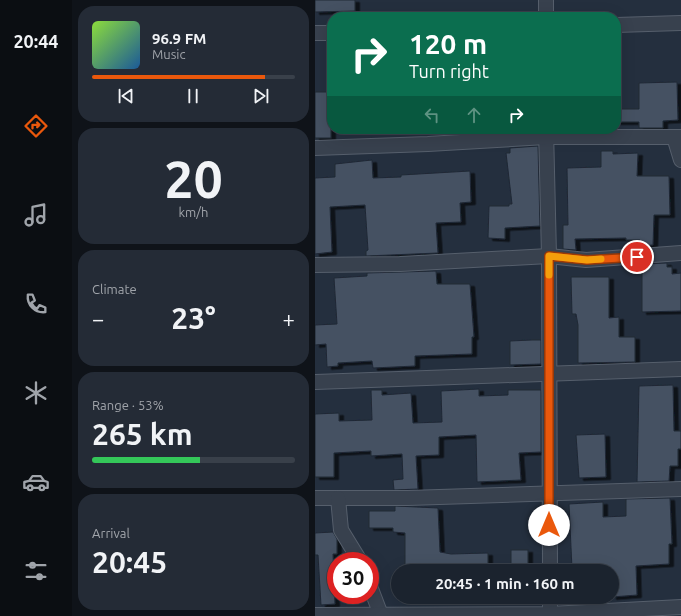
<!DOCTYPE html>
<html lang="en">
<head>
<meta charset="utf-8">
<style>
  body { margin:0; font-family:Ubuntu,sans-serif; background:#242b36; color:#f1f3f6; height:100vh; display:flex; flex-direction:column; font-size:15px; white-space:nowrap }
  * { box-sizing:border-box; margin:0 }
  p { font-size:13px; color:#a0a4aa }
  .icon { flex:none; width:22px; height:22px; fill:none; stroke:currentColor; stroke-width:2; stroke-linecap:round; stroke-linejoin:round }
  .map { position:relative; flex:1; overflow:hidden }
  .details { display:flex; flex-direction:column; gap:6px; padding:6px; background:#0f1319; width:243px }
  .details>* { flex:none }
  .guide { position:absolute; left:12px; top:12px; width:294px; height:122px; border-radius:16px; box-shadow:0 4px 16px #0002,0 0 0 1px #39404a; background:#0b6e4f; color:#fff; overflow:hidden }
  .speed { position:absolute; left:12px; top:552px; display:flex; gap:8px; font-size:20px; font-weight:700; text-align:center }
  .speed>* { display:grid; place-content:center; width:52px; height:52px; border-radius:50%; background:#1b232e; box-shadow:0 4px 16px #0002,0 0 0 1px #39404a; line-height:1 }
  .speed .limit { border:6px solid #d22; background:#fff; color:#111 }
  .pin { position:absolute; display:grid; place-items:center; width:34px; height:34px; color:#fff; margin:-17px; border:2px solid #fff; border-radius:50%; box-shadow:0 1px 4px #0007 }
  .me { position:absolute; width:44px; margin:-22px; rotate:0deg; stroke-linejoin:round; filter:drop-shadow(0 0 3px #0008) }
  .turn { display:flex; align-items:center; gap:14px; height:84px; padding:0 16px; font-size:18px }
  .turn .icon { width:52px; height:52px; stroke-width:2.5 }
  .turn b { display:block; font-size:28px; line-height:34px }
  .lanes { display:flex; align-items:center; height:38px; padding:0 16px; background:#0003; justify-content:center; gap:20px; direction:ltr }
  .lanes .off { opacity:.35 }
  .big { font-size:30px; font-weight:600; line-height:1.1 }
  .details .tile { flex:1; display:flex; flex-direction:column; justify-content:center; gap:6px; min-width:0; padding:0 14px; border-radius:16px; background:#242b36 }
  .details .dial { align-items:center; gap:0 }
  .dial b { font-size:52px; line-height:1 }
  .song { display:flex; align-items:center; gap:12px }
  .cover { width:48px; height:48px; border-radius:6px; background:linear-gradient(135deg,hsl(90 70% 55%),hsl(210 70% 35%)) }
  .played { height:4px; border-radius:2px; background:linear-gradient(90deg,#ea580c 85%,#39404a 85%) }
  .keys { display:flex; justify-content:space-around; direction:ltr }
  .heat { display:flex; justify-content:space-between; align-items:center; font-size:22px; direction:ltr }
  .charge { height:6px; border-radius:3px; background:linear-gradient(90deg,#34c759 53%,#39404a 0) }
  .trip { position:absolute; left:76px; top:564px; width:228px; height:40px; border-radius:20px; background:#1b232e; box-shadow:0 4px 16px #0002,0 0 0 1px #39404a; font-weight:600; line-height:40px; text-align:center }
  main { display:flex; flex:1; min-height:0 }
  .menu { display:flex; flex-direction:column; width:72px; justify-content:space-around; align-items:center; background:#0b0e12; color:#a0a4aa }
  .menu .icon { width:28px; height:28px }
  .menu .selected { color:#ea580c }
  .menu b { font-size:18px; color:#f1f3f6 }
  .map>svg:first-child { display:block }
  .building { fill:#455162; stroke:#1f2835; filter:url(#shadow) }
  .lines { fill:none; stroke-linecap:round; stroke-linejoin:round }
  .minor-casing { stroke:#565f6c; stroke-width:16 }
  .minor { stroke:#38414e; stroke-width:14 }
  .route-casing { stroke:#983908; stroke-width:10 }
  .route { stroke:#ea580c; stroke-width:7 }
  .slow { stroke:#f59e0b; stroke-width:7 }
</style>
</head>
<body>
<main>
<nav class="menu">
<b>20:44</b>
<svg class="icon selected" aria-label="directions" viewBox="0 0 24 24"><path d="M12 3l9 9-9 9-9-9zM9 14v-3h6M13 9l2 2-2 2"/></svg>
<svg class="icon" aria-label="music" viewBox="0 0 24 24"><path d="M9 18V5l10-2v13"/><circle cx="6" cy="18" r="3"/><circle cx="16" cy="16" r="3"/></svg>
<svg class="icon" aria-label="phone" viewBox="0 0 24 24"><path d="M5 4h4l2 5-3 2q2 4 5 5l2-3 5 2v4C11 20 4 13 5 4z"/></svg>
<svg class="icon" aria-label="climate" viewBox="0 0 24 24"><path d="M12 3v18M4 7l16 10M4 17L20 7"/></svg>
<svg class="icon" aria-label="car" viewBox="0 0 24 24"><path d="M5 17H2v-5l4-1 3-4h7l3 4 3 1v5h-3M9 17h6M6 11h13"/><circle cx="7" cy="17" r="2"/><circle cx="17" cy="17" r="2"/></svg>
<svg class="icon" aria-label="filters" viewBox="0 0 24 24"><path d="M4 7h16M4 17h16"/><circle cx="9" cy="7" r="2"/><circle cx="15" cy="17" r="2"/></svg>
</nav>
<section class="details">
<div class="tile">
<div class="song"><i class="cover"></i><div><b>96.9 FM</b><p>Music</p></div></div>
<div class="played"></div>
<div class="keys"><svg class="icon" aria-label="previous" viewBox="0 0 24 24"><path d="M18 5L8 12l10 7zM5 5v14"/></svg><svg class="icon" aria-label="pause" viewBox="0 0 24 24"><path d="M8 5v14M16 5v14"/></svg><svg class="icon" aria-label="next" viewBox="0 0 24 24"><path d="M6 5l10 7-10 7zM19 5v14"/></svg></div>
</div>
<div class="tile dial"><b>20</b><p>km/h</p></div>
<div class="tile"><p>Climate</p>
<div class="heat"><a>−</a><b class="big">23°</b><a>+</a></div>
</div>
<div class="tile"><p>Range · 53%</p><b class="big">265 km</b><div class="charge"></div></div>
<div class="tile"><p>Arrival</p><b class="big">20:45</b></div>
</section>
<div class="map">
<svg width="366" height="616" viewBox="0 0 366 616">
  <defs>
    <filter id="shadow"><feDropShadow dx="4.5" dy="2.5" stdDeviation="0" flood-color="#0009"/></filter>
  </defs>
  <rect width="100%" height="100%" fill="#242f3e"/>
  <g class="building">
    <path d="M 0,0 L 40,0 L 40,11 L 0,12 Z"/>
    <path d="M 362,82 L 363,120 L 348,121 L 348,128 L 324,128 L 324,122 L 301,122 L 301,109 L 324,109 L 324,83 Z"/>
    <rect x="0" y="92" width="16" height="46"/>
    <path d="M 223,146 L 225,226 L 190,228 L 190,239 L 173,238 L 174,206 L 194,206 L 194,204 L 197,204 L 191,153 L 195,153 L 195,148 Z"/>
    <path d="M 286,151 L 298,151 L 298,154 L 323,153 L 322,176 L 354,176 L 355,215 L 339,215 L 338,245 L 325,246 L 325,240 L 311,240 L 311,238 L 260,239 L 261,250 L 248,249 L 248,225 L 253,225 L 252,168 L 286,167 Z"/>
    <path d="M 57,160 L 58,178 L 86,177 L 86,175 L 155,171 L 156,202 L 145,203 L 146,222 L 121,223 L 123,253 L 51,256 L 51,251 L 53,250 L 50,205 L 15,207 L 17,252 L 0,254 L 0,178 L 20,177 L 20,164 Z"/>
    <path d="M 352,263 L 352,267 L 357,267 L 357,274 L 366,273 L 366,311 L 327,312 L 327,270 L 330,270 L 330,264 Z"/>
    <path d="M 121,271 L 122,284 L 155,284 L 159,337 L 157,337 L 157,354 L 100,356 L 100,366 L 58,368 L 57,361 L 23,363 L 23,366 L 12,367 L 11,344 L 0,345 L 0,325 L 22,324 L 19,278 L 52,276 L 52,273 Z"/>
    <path d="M 256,277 L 294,277 L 294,318 L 304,317 L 304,337 L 320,337 L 320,362 L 263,363 L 263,325 L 261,314 L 257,314 Z"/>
    <path d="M 217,340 L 226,340 L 226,364 L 195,365 L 195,341 Z"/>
    <path d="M 358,385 L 359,431 L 366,431 L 366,449 L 363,449 L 363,466 L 355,466 L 354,481 L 322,482 L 324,386 Z"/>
    <path d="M 164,389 L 164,396 L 193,395 L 193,390 L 226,390 L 226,452 L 204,453 L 206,480 L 162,482 L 161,435 L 124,437 L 124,455 L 101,456 L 103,489 L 79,490 L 78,480 L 88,479 L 87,454 L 56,456 L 56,451 L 19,453 L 19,477 L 0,477 L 0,414 L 24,413 L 24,421 L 57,420 L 56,390 L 67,390 L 67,395 L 96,393 L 98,423 L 127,422 L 126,391 Z"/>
    <path d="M 290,434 L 291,477 L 264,478 L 261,435 Z"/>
    <path d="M 355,498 L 357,544 L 354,544 L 354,564 L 321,566 L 322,595 L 297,597 L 297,571 L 257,569 L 254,504 L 288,502 L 288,517 L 311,516 L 311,499 Z"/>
    <path d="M 80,506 L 123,508 L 125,552 L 136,554 L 173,553 L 173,567 L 162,567 L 162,571 L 90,571 L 90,533 L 78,532 L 78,528 L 54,528 L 54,511 L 80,511 Z"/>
    <path d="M 18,532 L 22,539 L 22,554 L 18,554 L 20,604 L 6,605 L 3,555 L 0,555 L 0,533 Z"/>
    <rect x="196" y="550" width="17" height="21"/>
  </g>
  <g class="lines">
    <defs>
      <g id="minor">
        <path d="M 231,17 L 231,0"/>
        <path d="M 301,25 L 366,23"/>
        <path d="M 0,33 L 17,33"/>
        <path d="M 231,129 L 234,256 L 235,571"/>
        <path d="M 359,137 L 366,160"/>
        <path d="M 0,148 L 113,144 L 231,137 L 366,137"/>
        <path d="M 0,265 L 85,264 L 234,256 L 271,260 L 366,253"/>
        <path d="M 0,382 L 366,369"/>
        <path d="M 0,498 L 93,498 L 366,489"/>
        <path d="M 23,498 L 26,530 L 45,561"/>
        <path d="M 55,586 L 66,615"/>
        <path d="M 235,597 L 235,616"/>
        <path d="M 0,615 L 235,614 L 366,607"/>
      </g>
    </defs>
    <use href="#minor" class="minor-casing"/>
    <use href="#minor" class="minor"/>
  </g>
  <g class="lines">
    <defs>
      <path id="route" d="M 234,525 L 234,256 L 272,260 L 322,257"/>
    </defs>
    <use href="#route" class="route-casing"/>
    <use href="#route" class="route"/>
    <path class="slow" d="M 234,275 L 234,256 L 272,260 L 286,259"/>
  </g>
</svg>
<div class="speed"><div class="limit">30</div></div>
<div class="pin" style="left:322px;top:257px;background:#d93025"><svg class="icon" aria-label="arrive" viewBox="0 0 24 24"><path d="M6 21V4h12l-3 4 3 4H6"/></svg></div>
<svg class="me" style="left:234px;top:525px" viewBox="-20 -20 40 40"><circle r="19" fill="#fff"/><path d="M0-13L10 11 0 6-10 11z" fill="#ea580c"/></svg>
<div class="trip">20:45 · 1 min · 160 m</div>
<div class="guide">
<div class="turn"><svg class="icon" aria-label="right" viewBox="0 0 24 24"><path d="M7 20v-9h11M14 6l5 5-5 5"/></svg><div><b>120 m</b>Turn right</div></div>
<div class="lanes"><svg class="icon off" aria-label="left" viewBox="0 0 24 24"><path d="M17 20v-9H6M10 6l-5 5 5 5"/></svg><svg class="icon off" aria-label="ahead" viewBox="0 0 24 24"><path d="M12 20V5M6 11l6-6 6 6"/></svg><svg class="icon" aria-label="right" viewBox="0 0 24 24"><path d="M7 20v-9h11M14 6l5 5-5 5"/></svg></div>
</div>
</div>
</main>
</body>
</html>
